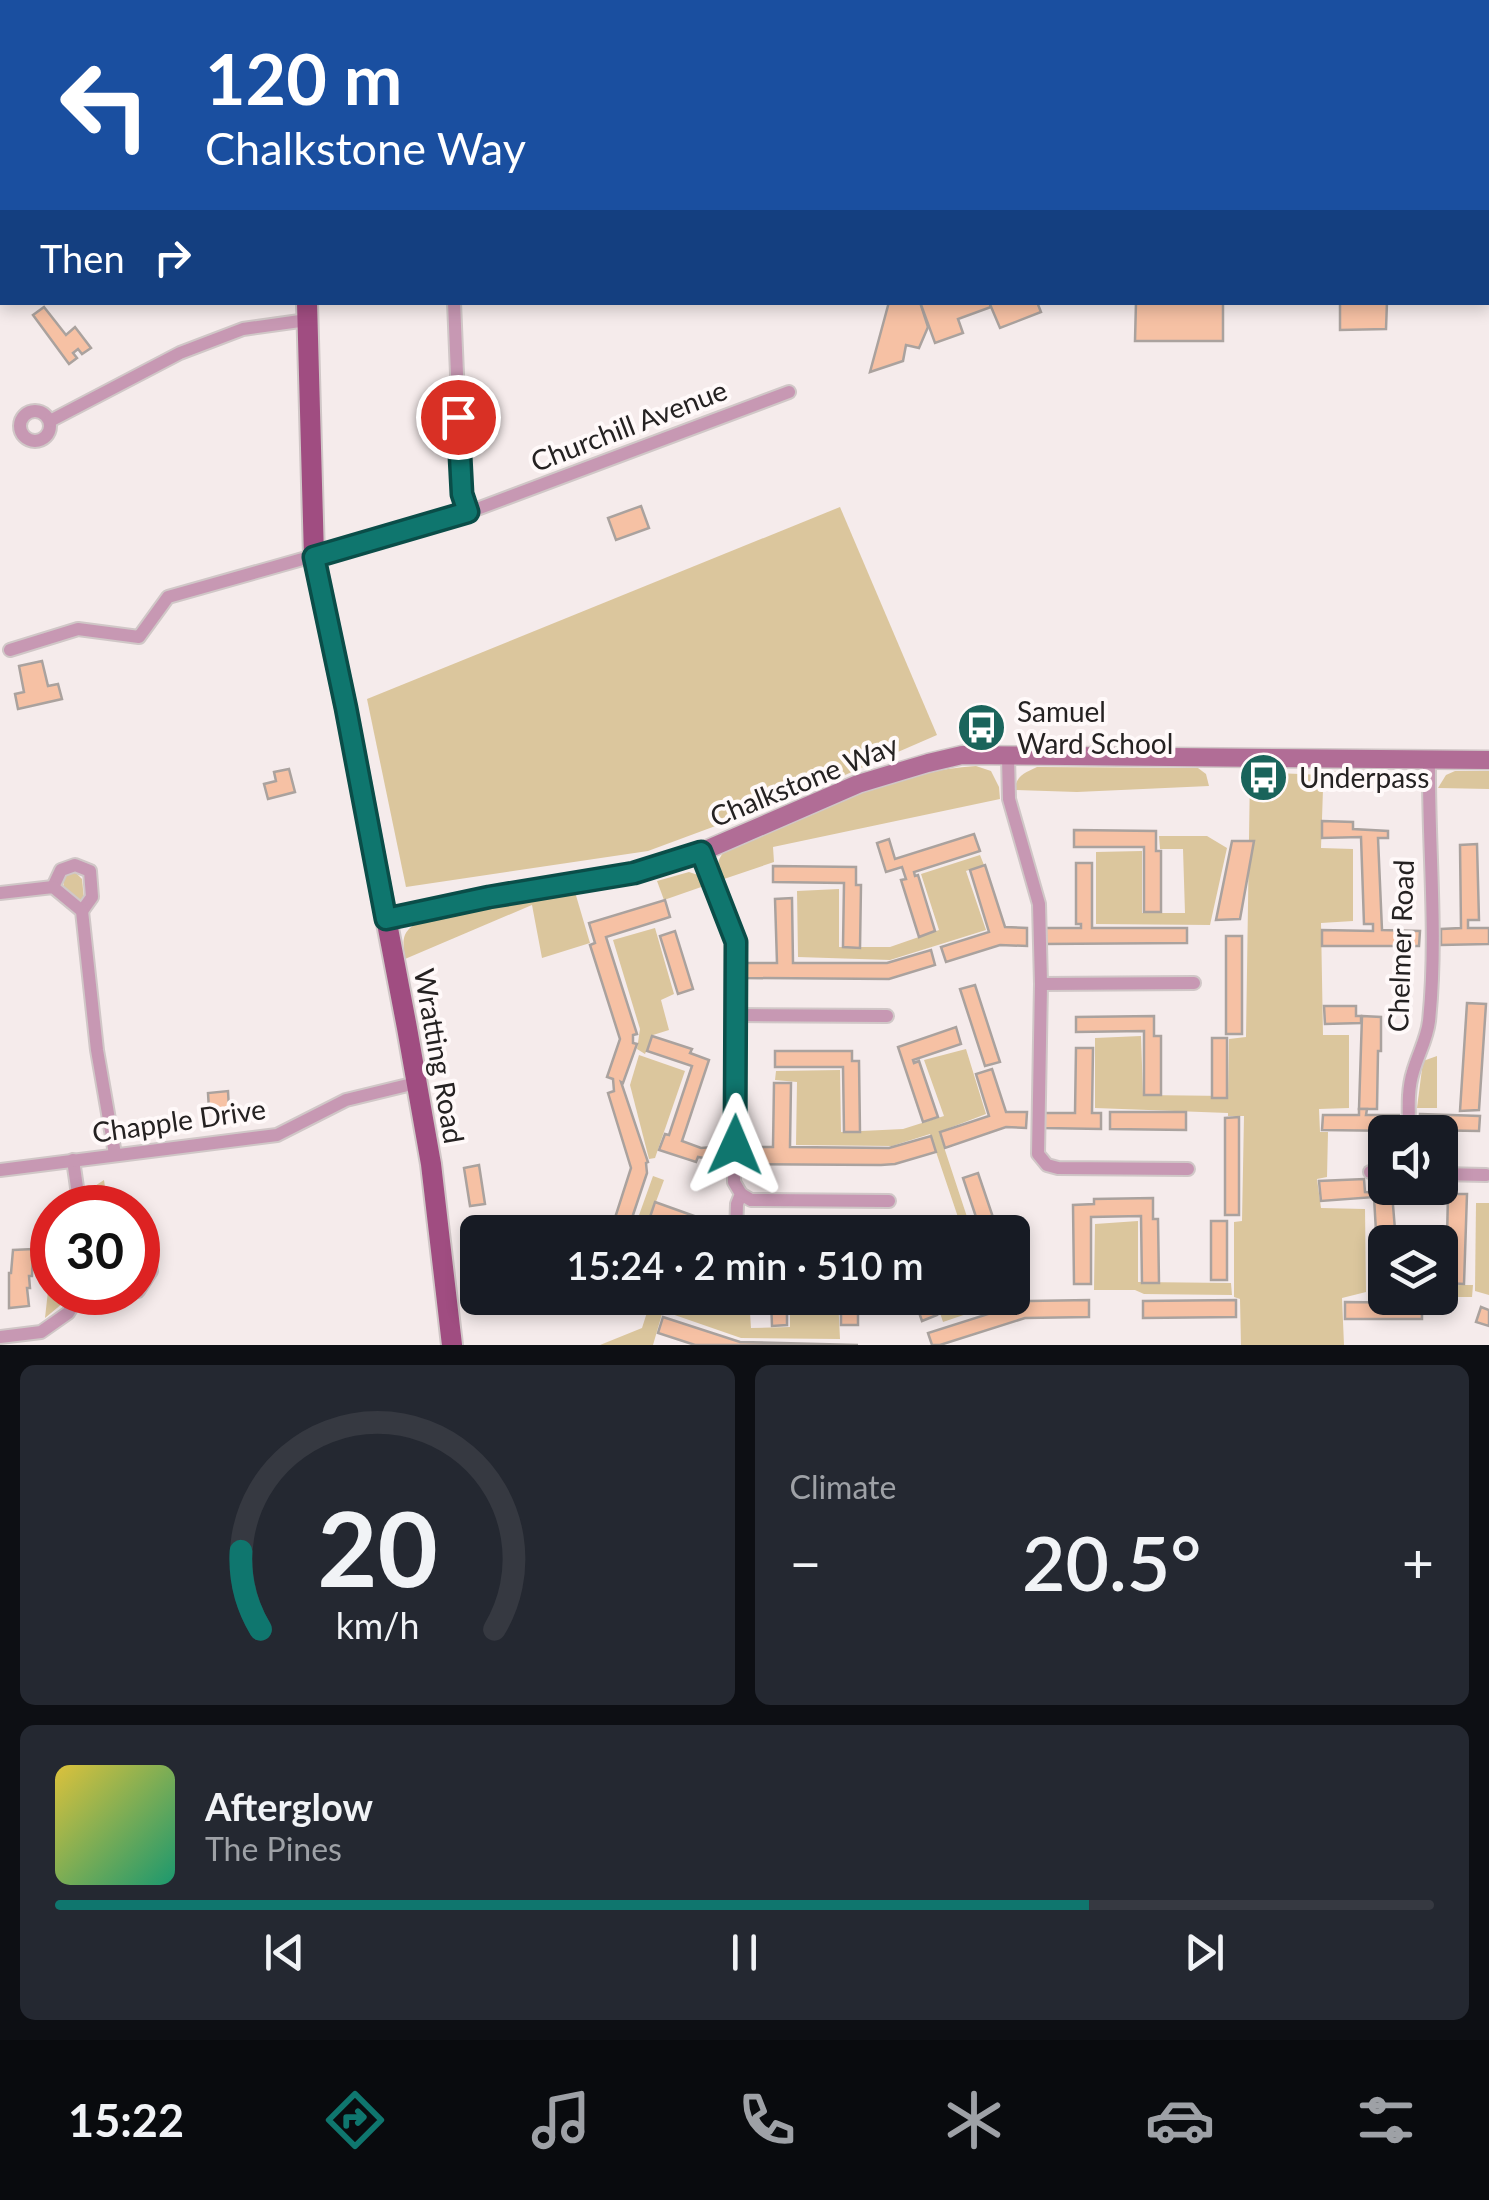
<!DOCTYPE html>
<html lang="en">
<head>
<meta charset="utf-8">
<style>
  body { margin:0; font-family:Lato,sans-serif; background:#242831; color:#f1f3f6; height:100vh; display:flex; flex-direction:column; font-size:38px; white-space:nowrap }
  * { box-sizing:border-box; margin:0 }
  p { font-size:32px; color:#9ea1a6 }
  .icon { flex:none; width:55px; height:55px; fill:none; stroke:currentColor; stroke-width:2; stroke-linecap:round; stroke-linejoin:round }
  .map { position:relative; height:1345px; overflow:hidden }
  .drawer { display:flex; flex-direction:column; gap:20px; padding:20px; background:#0d0f14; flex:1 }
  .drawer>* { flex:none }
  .banner { position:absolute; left:0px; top:0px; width:1490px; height:305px; box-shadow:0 5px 15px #0003; background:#1a4fa0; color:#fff; overflow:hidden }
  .controls { position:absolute; left:1368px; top:1115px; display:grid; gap:20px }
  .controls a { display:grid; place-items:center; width:90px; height:90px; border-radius:15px; background:#171b24; box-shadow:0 5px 15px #0003; font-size:50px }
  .speed { position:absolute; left:30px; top:1185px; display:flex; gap:20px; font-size:50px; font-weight:700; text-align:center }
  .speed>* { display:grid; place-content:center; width:130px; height:130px; border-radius:50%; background:#171b24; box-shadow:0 5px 15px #0003; line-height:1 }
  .speed .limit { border:15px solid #d22; background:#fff; color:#111 }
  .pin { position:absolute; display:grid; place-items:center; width:85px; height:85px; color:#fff; margin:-42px; border:5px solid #fff; border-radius:50%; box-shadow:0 2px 10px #0007 }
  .me { position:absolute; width:110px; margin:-55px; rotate:1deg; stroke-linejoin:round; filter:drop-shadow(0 0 8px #0008) }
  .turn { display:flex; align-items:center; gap:35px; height:210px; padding:0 40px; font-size:45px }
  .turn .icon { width:130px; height:130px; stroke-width:2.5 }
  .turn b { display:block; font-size:70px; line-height:85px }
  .then { display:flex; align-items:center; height:95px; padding:0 40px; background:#0003; gap:20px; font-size:38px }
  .big { font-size:75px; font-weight:600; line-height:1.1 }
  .drawer .widget { flex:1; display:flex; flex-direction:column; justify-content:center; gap:15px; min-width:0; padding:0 35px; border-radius:15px; background:#242831 }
  .drawer .dial { align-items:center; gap:0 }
  .dial svg { height:260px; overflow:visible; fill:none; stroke:#363941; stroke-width:7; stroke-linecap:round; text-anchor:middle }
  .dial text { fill:#f1f3f6; stroke:none }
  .song { display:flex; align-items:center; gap:30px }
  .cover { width:120px; height:120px; border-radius:15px; background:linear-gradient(135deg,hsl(50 70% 55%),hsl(160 70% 35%)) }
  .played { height:10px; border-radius:5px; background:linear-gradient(90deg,#0f766e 75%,#363941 75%) }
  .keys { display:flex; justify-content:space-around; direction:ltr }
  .heat { display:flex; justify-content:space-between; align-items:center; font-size:55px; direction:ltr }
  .drawer .tiles { flex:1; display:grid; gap:20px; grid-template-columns:1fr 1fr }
  .widget:last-child { grid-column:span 2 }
  .trip { position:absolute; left:460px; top:1215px; width:570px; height:100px; border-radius:15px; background:#171b24; box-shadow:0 5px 15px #0003; font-weight:600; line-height:100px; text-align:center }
  .dock { display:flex; height:160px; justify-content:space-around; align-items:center; background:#090b0e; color:#9ea1a6 }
  .dock .icon { width:70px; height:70px }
  .dock .active { color:#0f766e }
  .dock b { font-size:45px; color:#f1f3f6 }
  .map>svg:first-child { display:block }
  .green { fill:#dbc69d }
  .building { fill:#f6c1a4; stroke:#aaa29e; stroke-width:2.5 }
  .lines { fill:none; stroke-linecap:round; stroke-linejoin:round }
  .street-casing { stroke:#d0c7c7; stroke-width:16 }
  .secondary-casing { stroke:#d0c7c7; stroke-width:21 }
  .primary-casing { stroke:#d0c7c7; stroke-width:24 }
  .street { stroke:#c798b3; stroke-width:12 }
  .secondary { stroke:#b16d96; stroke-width:18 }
  .primary { stroke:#a04d81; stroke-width:20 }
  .route-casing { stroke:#0a4d48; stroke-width:25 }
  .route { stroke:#0f766e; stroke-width:18 }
  .labels { text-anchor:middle; stroke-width:8; stroke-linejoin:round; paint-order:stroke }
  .street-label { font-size:28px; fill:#252222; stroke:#fff9f9 }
  .poi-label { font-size:28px; fill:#252222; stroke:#fff9f9; text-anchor:start }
</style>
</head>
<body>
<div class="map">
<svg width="1489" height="1345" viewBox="0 0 1489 1345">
  <rect width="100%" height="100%" fill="#f5ebeb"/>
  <g class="green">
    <path d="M 840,507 L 937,735 L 799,795 L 648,851 L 406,887 L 367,699 Z"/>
    <path d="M 976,766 L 991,771 L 999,787 L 1000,799 L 773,847 L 774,862 L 721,880 C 717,865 716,859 728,848 C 808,815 888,771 976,766 Z"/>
    <path d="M 1037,767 L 1198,768 L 1206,774 L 1209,786 L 1077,792 L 1015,790 C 1016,775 1025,773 1037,767 Z"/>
    <path d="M 1371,770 L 1411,773 L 1423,783 L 1424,790 L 1323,789 L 1321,848 L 1353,849 L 1353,921 L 1321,923 L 1323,1035 L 1349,1035 L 1349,1108 L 1319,1109 L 1320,1132 L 1328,1132 L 1327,1177 L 1317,1179 L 1321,1208 L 1365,1209 L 1366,1292 L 1342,1298 L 1344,1345 L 1241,1345 L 1240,1299 L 1234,1297 L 1234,1222 L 1242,1221 L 1244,1116 L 1228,1116 L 1228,1113 L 1095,1108 L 1095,1038 L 1141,1036 L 1143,1095 L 1228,1096 L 1229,1039 L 1246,1037 L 1250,772 L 1323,775 L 1324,772 Z"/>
    <path d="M 1455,771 L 1489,771 L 1489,789 L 1438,788 L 1446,775 Z"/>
    <path d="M 1159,836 L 1207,836 L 1227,848 L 1210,925 L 1096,924 L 1096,852 L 1142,851 L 1142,913 L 1185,913 L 1183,849 L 1160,849 Z"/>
    <path d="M 980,855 L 984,865 L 966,871 L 986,930 L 890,960 L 798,957 L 797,891 L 839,889 L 839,947 L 890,947 L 939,930 L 921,874 Z"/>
    <path d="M 75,872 L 82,879 L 84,899 L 77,901 L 64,890 L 63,879 L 68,873 Z"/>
    <path d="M 689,872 L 701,876 L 707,885 L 664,900 L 657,881 Z"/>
    <path d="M 575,892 L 590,943 L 542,958 L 532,905 L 405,959 C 402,937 402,931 422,920 Z"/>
    <path d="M 655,928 L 674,994 L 661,1000 L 669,1030 L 653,1035 L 645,1054 L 637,1049 L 640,1029 L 613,940 Z"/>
    <path d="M 966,1049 L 986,1114 L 939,1132 L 972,1232 L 963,1232 L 930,1134 L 892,1146 L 796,1145 L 797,1082 L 775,1080 L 776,1071 L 840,1070 L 841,1132 L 903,1129 L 944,1116 L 924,1060 Z"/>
    <path d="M 639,1055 L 685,1071 L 655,1158 L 649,1159 L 630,1085 Z"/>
    <path d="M 1437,1056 L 1437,1108 L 1417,1108 L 1423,1061 Z"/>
    <path d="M 653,1176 L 664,1180 L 650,1218 L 687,1232 L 633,1232 Z"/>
    <path d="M 104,1180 L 108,1207 L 85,1207 L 84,1193 Z"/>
    <path d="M 1476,1203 L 1489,1203 L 1489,1295 L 1475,1291 Z"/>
    <path d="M 1138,1221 L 1138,1282 L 1231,1283 L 1232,1295 L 1144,1294 L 1135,1290 L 1094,1290 L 1095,1224 Z"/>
    <path d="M 52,1255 L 52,1292 L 69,1293 L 63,1303 L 45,1318 Z"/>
    <path d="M 1440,1285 L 1473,1285 L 1472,1297 L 1440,1297 Z"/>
    <path d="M 653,1298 L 671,1298 L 716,1314 L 722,1298 L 749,1298 L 751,1328 L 790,1327 L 790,1298 L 838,1298 L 840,1339 L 741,1338 L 666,1312 L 662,1314 L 653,1345 L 600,1345 L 642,1328 L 650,1303 L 656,1304 Z"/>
    <path d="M 935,1298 L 994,1298 L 996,1304 L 943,1322 Z"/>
  </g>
  <g class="building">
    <path d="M 825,0 L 920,0 L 914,2 L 819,2 Z"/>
    <path d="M 889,302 L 920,302 L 928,327 L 919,348 L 906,345 L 903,361 L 870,372 Z"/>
    <path d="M 920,302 L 989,302 L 991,307 L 958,319 L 963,333 L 935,343 Z"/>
    <path d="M 989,302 L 1037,302 L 1041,312 L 1000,328 Z"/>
    <path d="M 1136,302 L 1223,302 L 1223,341 L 1135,341 Z"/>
    <path d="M 1340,302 L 1387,302 L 1386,329 L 1340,330 Z"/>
    <path d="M 44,307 L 66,335 L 75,327 L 91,348 L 82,354 L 78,349 L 73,353 L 77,358 L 69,364 L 33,315 Z"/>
    <path d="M 641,506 L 649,528 L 616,540 L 608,518 Z"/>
    <path d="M 42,661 L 48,686 L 58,684 L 62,699 L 18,709 L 15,694 L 24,692 L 19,666 Z"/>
    <path d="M 289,769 L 295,792 L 268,799 L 264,784 L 276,781 L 274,772 Z"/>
    <path d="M 1322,821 L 1353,822 L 1353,829 L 1388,831 L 1388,838 L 1378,838 L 1382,930 L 1420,931 L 1419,946 L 1322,946 L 1322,930 L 1373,931 L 1373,924 L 1364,924 L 1361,837 L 1322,838 Z"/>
    <path d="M 1074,830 L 1156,831 L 1156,851 L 1161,851 L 1161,912 L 1144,912 L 1144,847 L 1074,847 Z"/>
    <path d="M 974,834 L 980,851 L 914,872 L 915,876 L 918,875 L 935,931 L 919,937 L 901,880 L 906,879 L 902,867 L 886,872 L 877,843 L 889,839 L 895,859 Z"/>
    <path d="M 1232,841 L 1254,841 L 1240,919 L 1216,920 Z"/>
    <path d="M 1477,844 L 1479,920 L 1468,920 L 1468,928 L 1489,928 L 1489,944 L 1441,945 L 1441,929 L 1461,928 L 1460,845 Z"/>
    <path d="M 1076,863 L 1092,863 L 1092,928 L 1187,928 L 1187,943 L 1043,944 L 1043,928 L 1081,928 L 1081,924 L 1076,924 Z"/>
    <path d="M 985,865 L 1005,927 L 1027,928 L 1027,946 L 1000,945 L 946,962 L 941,947 L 989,932 L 970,870 Z"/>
    <path d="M 773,866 L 856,867 L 856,885 L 861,885 L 860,948 L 843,947 L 844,883 L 773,882 Z"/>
    <path d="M 792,898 L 793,963 L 887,963 L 931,950 L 935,965 L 889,979 L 744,978 L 744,963 L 777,963 L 775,899 Z"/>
    <path d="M 665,900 L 670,917 L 606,937 L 637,1034 L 633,1035 L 633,1043 L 637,1044 L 623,1083 L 621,1082 L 648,1162 L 646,1163 L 647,1173 L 628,1230 L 613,1224 L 631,1168 L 608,1093 L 614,1091 L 613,1079 L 607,1077 L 620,1039 L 590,945 L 595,943 L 589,923 Z"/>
    <path d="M 675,931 L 693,989 L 678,994 L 660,936 Z"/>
    <rect x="1226" y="936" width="16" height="98"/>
    <path d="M 975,985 L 1000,1062 L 985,1066 L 960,989 Z"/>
    <path d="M 1467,1003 L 1486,1004 L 1479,1110 L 1460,1111 Z"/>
    <path d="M 1324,1006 L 1356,1006 L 1356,1016 L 1361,1016 L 1361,1023 L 1325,1024 Z"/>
    <path d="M 1154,1016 L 1154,1036 L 1161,1036 L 1161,1095 L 1144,1095 L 1144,1031 L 1076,1032 L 1076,1017 Z"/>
    <path d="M 1362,1016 L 1381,1017 L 1381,1051 L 1378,1051 L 1377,1109 L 1359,1109 Z"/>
    <path d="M 956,1027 L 961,1044 L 913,1060 L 914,1063 L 919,1061 L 938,1117 L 923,1122 L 898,1047 Z"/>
    <path d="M 652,1036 L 692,1049 L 690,1053 L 709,1060 L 682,1141 L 701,1148 L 726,1146 L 728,1162 L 704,1164 L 704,1158 L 698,1157 L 696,1162 L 659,1150 L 665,1134 L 669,1135 L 692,1066 L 647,1051 Z"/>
    <rect x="1212" y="1038" width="15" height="60"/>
    <path d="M 1076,1048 L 1093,1048 L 1092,1113 L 1101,1113 L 1101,1129 L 1043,1128 L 1043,1113 L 1075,1113 Z"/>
    <path d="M 775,1051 L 852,1051 L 852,1061 L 859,1061 L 860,1132 L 844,1132 L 843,1067 L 775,1067 Z"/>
    <path d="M 992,1069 L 1006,1112 L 1027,1112 L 1026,1128 L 1006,1127 L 945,1148 L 940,1132 L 989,1116 L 976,1074 Z"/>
    <path d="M 774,1083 L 791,1083 L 790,1147 L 889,1148 L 931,1136 L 936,1152 L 895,1164 L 881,1165 L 743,1164 L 743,1147 L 773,1147 Z"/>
    <path d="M 228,1091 L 229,1109 L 209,1110 L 208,1093 Z"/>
    <path d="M 1359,1109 L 1367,1109 L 1366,1115 L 1399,1115 L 1399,1131 L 1322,1130 L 1323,1115 L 1359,1115 Z"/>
    <path d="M 1110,1112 L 1186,1112 L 1186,1130 L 1110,1129 Z"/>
    <path d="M 1420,1114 L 1480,1116 L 1479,1131 L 1419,1130 Z"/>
    <path d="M 1239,1117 L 1239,1215 L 1225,1215 L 1225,1118 Z"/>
    <path d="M 479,1165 L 485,1204 L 470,1206 L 464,1168 Z"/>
    <path d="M 978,1173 L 998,1232 L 981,1232 L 963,1178 Z"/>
    <path d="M 1364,1179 L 1365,1192 L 1392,1193 L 1396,1242 L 1385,1242 L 1385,1283 L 1379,1283 L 1374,1197 L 1321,1201 L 1319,1181 Z"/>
    <path d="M 1448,1194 L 1467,1194 L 1464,1284 L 1446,1283 Z"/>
    <path d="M 1153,1198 L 1153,1219 L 1158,1219 L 1159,1283 L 1142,1283 L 1141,1216 L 1091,1217 L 1091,1284 L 1074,1284 L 1073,1205 L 1094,1204 L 1094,1199 Z"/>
    <path d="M 655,1202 L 697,1217 L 695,1221 L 711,1227 L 709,1232 L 693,1232 L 650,1217 Z"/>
    <rect x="1211" y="1221" width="16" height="59"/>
    <path d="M 959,1223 L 962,1232 L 930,1232 Z"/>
    <path d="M 33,1249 L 32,1276 L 29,1276 L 30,1288 L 27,1288 L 29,1306 L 9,1308 L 9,1273 L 11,1273 L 13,1250 Z"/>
    <path d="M 771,1298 L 787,1298 L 787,1325 L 772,1326 Z"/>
    <rect x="841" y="1298" width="17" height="27"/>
    <path d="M 914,1298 L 931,1298 L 937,1315 L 922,1321 Z"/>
    <path d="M 1089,1300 L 1089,1317 L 1025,1318 L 940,1345 L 932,1345 L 928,1333 L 1029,1301 Z"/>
    <path d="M 1236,1300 L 1236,1317 L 1143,1318 L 1143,1301 Z"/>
    <path d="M 1345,1302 L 1422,1303 L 1422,1319 L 1345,1319 Z"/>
    <path d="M 1481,1307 L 1489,1310 L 1489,1326 L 1476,1322 Z"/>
    <path d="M 663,1317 L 740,1342 L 858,1345 L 695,1345 L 658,1333 Z"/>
  </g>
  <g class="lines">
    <defs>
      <g id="street">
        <path d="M 3,2 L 7,0"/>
        <path d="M 0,71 L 2,75"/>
        <path d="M 0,142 L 2,135"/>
        <path d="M 454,302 L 462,494 L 469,512"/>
        <circle cx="35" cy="426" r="15"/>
        <path d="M 50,421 L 180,353 L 243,329 L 307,320"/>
        <path d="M 10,650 L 78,629 L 139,637 L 168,597 L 469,512 L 789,392"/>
        <path d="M 1008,757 L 1009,799 L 1039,904 L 1041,984 L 1038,1154 L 1047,1165 L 1058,1168 L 1188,1169"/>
        <path d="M 701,852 L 736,941 L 734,1182 L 741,1194 L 737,1204 L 736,1232"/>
        <path d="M 53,887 L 61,870 L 75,865 L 90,871 L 92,897 L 82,911"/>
        <path d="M 0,893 L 53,887 L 82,911 L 97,1050 L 115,1154"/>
        <path d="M 1041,984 L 1194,983"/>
        <path d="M 736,1015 L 887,1016"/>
        <path d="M 1409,1132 C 1409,1112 1407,1091 1413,1072 C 1418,1054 1427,1039 1429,1021 C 1438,934 1428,847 1429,760"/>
        <path d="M 73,1160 L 80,1208"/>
        <path d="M 0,1170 L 277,1135 L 346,1100 L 416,1083"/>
        <path d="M 1370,1172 L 1385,1172"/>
        <path d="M 1440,1174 L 1486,1175"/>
        <path d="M 741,1194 L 751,1200 L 889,1201"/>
        <path d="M 138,1291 L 151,1271 L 147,1244"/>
        <path d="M 91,1292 L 116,1299 L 134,1292"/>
        <path d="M 0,1337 L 41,1332 L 68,1313 L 81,1292"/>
      </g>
      <path id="secondary" d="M 386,919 L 489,897 L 634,873 L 701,852 L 858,784 L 928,763 L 962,755 L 1489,760"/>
      <g id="primary">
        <path d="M 315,2 L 315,0"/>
        <path d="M 307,302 L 314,557 L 346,708 L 407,1028 L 431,1164 L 452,1345"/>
      </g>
    </defs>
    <use href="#street" class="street-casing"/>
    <use href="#secondary" class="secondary-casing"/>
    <use href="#primary" class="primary-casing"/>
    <use href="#street" class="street"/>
    <use href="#secondary" class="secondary"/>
    <use href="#primary" class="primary"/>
  </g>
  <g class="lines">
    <defs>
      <path id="route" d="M 458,417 L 462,494 L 468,512 L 314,557 L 346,708 L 386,919 L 489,897 L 634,873 L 701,852 L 736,942 L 735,1145"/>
    </defs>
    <use href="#route" class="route-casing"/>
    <use href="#route" class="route"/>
  </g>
  <defs>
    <symbol id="bus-disc" viewBox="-11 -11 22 22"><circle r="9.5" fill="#1a645b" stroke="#fff9f9"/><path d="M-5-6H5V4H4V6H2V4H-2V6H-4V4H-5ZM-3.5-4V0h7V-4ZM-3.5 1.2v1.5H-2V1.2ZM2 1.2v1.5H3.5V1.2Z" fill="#fff"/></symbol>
  </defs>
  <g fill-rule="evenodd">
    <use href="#bus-disc" x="954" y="700" width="55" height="55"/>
    <use href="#bus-disc" x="1236" y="750" width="55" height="55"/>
  </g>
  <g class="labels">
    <g class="street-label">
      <text transform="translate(629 426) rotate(-21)" y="10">Churchill Avenue</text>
      <text transform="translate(804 781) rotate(-22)" y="10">Chalkstone Way</text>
      <text transform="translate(1401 946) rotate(-88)" y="10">Chelmer Road</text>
      <text transform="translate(439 1056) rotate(80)" y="10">Wratting Road</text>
      <text transform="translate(179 1121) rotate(-8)" y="10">Chapple Drive</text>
    </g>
    <g class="poi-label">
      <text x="1017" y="722">Samuel<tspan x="1017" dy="32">Ward School</tspan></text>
      <text x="1299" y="788">Underpass</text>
    </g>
  </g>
</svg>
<div class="controls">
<a><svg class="icon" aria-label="sound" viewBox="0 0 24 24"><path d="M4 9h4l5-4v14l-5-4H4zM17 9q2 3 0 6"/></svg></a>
<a><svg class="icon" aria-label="layers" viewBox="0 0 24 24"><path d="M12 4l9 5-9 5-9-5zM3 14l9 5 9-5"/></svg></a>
</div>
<div class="speed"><div class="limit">30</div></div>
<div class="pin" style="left:458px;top:417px;background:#d93025"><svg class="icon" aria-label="arrive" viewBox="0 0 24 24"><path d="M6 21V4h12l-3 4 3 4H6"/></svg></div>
<svg class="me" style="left:735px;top:1145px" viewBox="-20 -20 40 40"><path d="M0-17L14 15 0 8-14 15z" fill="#0f766e" stroke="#fff" stroke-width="4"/></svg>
<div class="trip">15:24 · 2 min · 510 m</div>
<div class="banner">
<div class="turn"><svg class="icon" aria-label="left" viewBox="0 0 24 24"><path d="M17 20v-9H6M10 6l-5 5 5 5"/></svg><div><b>120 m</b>Chalkstone Way</div></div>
<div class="then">Then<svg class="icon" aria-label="right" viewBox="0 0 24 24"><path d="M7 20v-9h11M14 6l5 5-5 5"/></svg></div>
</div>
</div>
<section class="drawer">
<div class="tiles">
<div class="widget dial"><svg viewBox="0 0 100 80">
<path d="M14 69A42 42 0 1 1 86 69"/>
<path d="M14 69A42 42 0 0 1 8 45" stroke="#0f766e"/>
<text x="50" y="56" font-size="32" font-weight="700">20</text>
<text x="50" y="72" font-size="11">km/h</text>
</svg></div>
<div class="widget"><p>Climate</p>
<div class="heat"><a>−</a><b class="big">20.5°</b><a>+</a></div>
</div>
<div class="widget">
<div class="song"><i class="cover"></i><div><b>Afterglow</b><p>The Pines</p></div></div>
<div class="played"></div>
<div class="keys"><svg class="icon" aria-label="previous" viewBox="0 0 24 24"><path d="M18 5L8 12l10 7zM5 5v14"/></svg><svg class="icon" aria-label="pause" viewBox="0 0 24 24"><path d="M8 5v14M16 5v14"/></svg><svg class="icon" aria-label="next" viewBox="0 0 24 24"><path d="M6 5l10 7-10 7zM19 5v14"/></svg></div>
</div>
</div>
</section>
<nav class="dock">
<b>15:22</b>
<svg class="icon active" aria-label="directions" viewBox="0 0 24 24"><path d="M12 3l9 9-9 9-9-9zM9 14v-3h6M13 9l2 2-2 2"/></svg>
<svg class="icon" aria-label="music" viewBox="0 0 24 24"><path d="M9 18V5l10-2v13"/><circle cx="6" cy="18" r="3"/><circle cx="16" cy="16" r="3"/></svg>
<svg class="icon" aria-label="phone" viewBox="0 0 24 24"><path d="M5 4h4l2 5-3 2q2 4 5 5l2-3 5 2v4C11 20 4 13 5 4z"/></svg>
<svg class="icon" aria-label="climate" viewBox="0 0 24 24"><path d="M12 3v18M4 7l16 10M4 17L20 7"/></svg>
<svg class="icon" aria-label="car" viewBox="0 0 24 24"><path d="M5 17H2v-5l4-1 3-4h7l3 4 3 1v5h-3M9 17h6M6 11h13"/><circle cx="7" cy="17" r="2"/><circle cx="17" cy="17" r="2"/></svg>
<svg class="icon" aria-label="filters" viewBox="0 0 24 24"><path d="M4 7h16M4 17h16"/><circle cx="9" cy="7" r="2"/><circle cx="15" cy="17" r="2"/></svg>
</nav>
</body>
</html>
